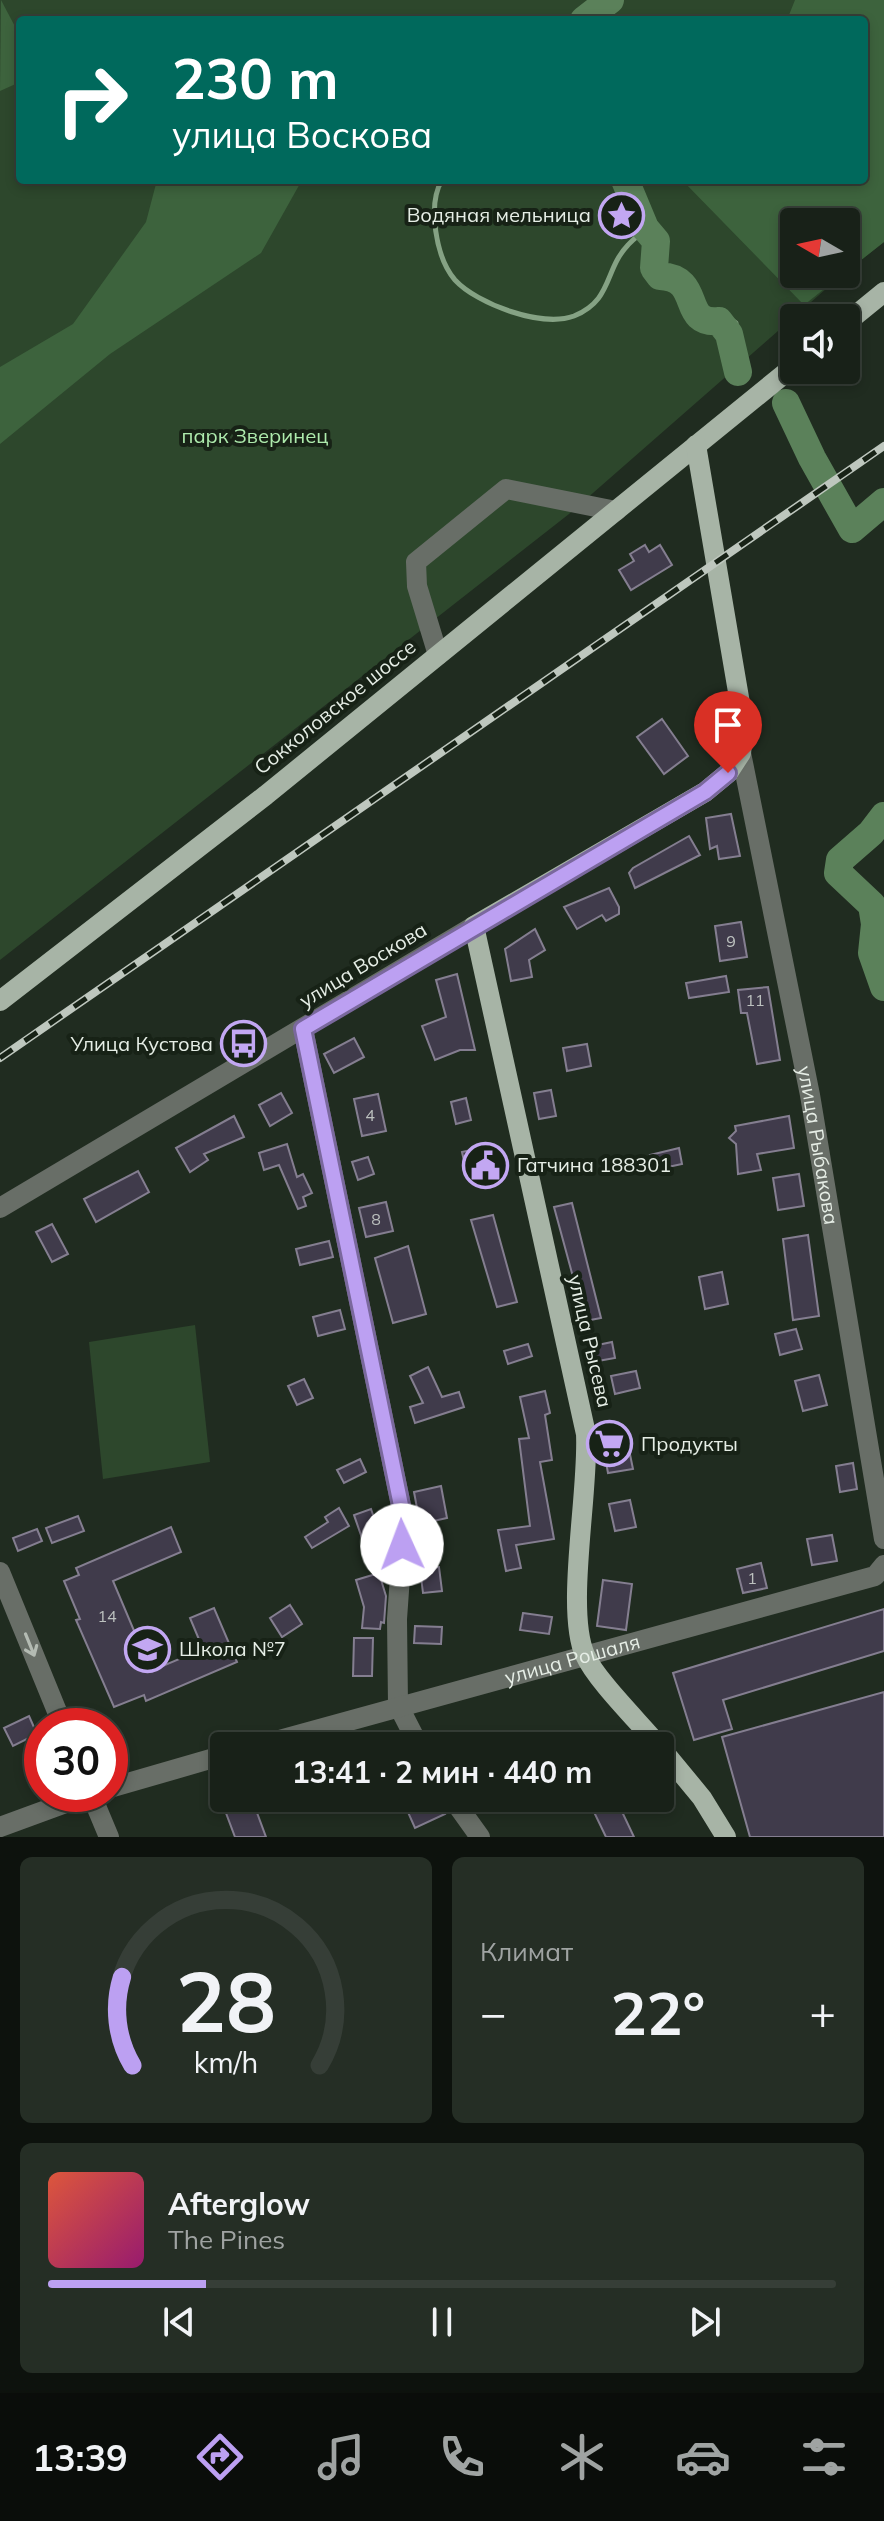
<!DOCTYPE html>
<html lang="ru">
<head>
<meta charset="utf-8">
<style>
  body { margin:0; font-family:Mulish,sans-serif; background:#252e25; color:#f1f3f6; height:100vh; display:flex; flex-direction:column; font-size:30px; white-space:nowrap }
  * { box-sizing:border-box; margin:0 }
  p { font-size:26px; color:#9fa3a2 }
  .icon { flex:none; width:44px; height:44px; fill:none; stroke:currentColor; stroke-width:2; stroke-linecap:round; stroke-linejoin:round }
  .map { position:relative; height:1837px; overflow:hidden }
  .drawer { display:flex; flex-direction:column; gap:20px; padding:20px; background:#0d120d; flex:1 }
  .drawer>* { flex:none }
  .banner { position:absolute; left:16px; top:16px; width:852px; height:168px; border-radius:8px; box-shadow:0 4px 12px #0003,0 0 0 2px #363e37; background:#00695c; color:#fff; overflow:hidden }
  .needle { width:52px; rotate:279deg }
  .buttons { position:absolute; left:780px; top:208px; display:grid; gap:16px }
  .buttons a { display:grid; place-items:center; width:80px; height:80px; border-radius:8px; background:#182118; box-shadow:0 4px 12px #0003,0 0 0 2px #363e37; font-size:40px }
  .speed { position:absolute; left:24px; top:1708px; display:flex; gap:16px; font-size:40px; font-weight:700; text-align:center }
  .speed>* { display:grid; place-content:center; width:104px; height:104px; border-radius:50%; background:#182118; box-shadow:0 4px 12px #0003,0 0 0 2px #363e37; line-height:1 }
  .speed .limit { border:12px solid #d22; background:#fff; color:#111 }
  .pin { position:absolute; display:grid; place-items:center; width:68px; height:68px; color:#fff; margin:-82px -34px; border-radius:50% 50% 50% 0; rotate:-45deg; box-shadow:0 0 8px #0007 }
  .pin .icon { rotate:45deg }
  .me { position:absolute; width:88px; margin:-44px; rotate:358deg; stroke-linejoin:round; filter:drop-shadow(0 0 6px #0008) }
  .turn { display:flex; align-items:center; gap:28px; height:168px; padding:0 24px; font-size:36px }
  .turn .icon { width:104px; height:104px; stroke-width:2.5 }
  .turn b { display:block; font-size:56px; line-height:68px }
  .big { font-size:60px; font-weight:700; line-height:1.1 }
  .drawer .tile { flex:1; display:flex; flex-direction:column; justify-content:center; gap:12px; min-width:0; padding:0 28px; border-radius:12px; background:#252e25 }
  .drawer .dial { align-items:center; gap:0 }
  .dial svg { height:208px; overflow:visible; fill:none; stroke:#363e37; stroke-width:7; stroke-linecap:round; text-anchor:middle }
  .dial text { fill:#f1f3f6; stroke:none }
  .song { display:flex; align-items:center; gap:24px }
  .cover { width:96px; height:96px; border-radius:12px; background:linear-gradient(135deg,hsl(10 70% 55%),hsl(320 70% 35%)) }
  .played { height:8px; border-radius:4px; background:linear-gradient(90deg,#bca0f2 20%,#363e37 20%) }
  .keys { display:flex; justify-content:space-around; direction:ltr }
  .heat { display:flex; justify-content:space-between; align-items:center; font-size:44px; direction:ltr }
  .drawer .tiles { flex:1; display:grid; gap:20px; grid-template-columns:1fr 1fr }
  .tile:last-child { grid-column:span 2 }
  .trip { position:absolute; left:210px; top:1732px; width:464px; height:80px; border-radius:8px; background:#182118; box-shadow:0 4px 12px #0003,0 0 0 2px #363e37; font-weight:700; line-height:80px; text-align:center }
  .menu { display:flex; height:128px; justify-content:space-around; align-items:center; background:#0a0d0a; color:#9fa3a2 }
  .menu .icon { width:56px; height:56px }
  .menu .current { color:#bca0f2 }
  .menu b { font-size:36px; color:#f1f3f6 }
  .map>svg:first-child { display:block }
  .green { fill:#2d472c; fill-rule:evenodd }
  .forest { fill:#3d633d }
  .lines { fill:none; stroke-linecap:round; stroke-linejoin:round }
  .stream { stroke:#85a284; stroke-width:5 }
  .river { stroke:#5b815a; stroke-width:28 }
  .building { fill:#403b4b; stroke:#847e90; stroke-width:2 }
  .minor { stroke:#686e67; stroke-width:20 }
  .major { stroke:#a7b4a6; stroke-width:20 }
  .rail-casing { stroke:#bec7be; stroke-width:8 }
  .rail { stroke:#172216; stroke-width:5; stroke-dasharray:15; stroke-linecap:butt }
  .oneway { stroke:#b4bbb3 }
  .route-casing { stroke:#7a689d; stroke-width:20 }
  .route { stroke:#bca0f2; stroke-width:14 }
  .labels { text-anchor:middle; stroke-width:8; stroke-linejoin:round; paint-order:stroke }
  .number-label { font-size:16px; fill:#bcc1bf }
  .poi-label { font-size:20px; fill:#e6eee6; stroke:#172216; text-anchor:start }
  .park-label { font-size:20px; fill:#aeebad; stroke:#172216 }
  .street-label { font-size:20px; fill:#e6eee6; stroke:#172216 }
</style>
</head>
<body>
<div class="map">
<svg width="884" height="1837" viewBox="0 0 884 1837">
  <rect width="100%" height="100%" fill="#202c20"/>
  <g class="green">
    <path d="M 0,0 L 884,0 L 884,242 L 846,272 L 846,222 L 794,222 L 794,274 L 843,274 L 569,514 L 0,960 ZM 20,20 L 864,20 L 864,180 L 20,180 Z"/>
    <path d="M 195,1325 L 210,1462 L 103,1479 L 89,1342 Z"/>
  </g>
  <g class="forest">
    <path d="M 1,0 L 20,36 L 20,82 L 0,91 Z"/>
    <path d="M 795,0 L 884,0 L 884,242 L 846,272 L 846,222 L 794,222 L 794,274 L 843,274 L 804,305 L 682,180 L 864,180 L 864,20 L 787,20 Z"/>
    <path d="M 157,180 L 302,180 L 261,253 L 110,354 L 0,444 L 0,367 L 73,324 L 146,222 Z"/>
  </g>
  <g class="lines">
    <g class="stream">
      <path d="M 442,180 C 427,205 436,258 455,280 C 477,304 542,328 574,316 C 613,300 604,270 628,245 C 633,239 640,235 645,228"/>
      <path d="M 719,321 L 729,318 L 736,323 L 733,347"/>
    </g>
    <g class="river">
      <path d="M 584,20 L 610,0"/>
      <path d="M 625,180 L 645,228 L 656,241 L 654,268 L 660,276 C 704,278 679,325 719,321 L 729,334 L 738,372"/>
      <path d="M 786,403 L 812,458 L 852,529 L 884,502"/>
      <path d="M 884,816 L 871,833 L 840,860 L 838,873 L 872,905 L 875,924 L 872,953 L 884,987"/>
    </g>
  </g>
  <g class="building">
    <path d="M 645,545 L 649,552 L 660,545 L 672,565 L 631,590 L 619,570 L 634,561 L 630,554 Z"/>
    <path d="M 662,719 L 688,756 L 664,774 L 637,737 Z"/>
    <path d="M 731,814 L 740,856 L 719,859 L 717,846 L 710,849 L 706,818 Z"/>
    <path d="M 689,836 L 700,855 L 635,888 L 629,873 L 633,868 Z"/>
    <path d="M 609,888 L 619,907 L 619,914 L 606,921 L 602,915 L 577,929 L 564,907 Z"/>
    <path d="M 741,922 L 747,957 L 720,961 L 715,926 Z"/>
    <path d="M 535,929 L 545,950 L 529,960 L 532,977 L 511,981 L 505,949 Z"/>
    <path d="M 457,974 L 475,1050 L 460,1050 L 435,1060 L 422,1026 L 446,1017 L 436,980 Z"/>
    <path d="M 726,976 L 729,992 L 689,998 L 686,983 Z"/>
    <path d="M 768,987 L 780,1060 L 757,1064 L 747,1013 L 741,1013 L 738,990 Z"/>
    <path d="M 354,1038 L 364,1057 L 334,1073 L 324,1054 Z"/>
    <path d="M 587,1044 L 591,1066 L 567,1071 L 563,1048 Z"/>
    <path d="M 551,1090 L 556,1116 L 539,1119 L 534,1093 Z"/>
    <path d="M 281,1093 L 292,1113 L 270,1126 L 259,1105 Z"/>
    <path d="M 378,1094 L 386,1131 L 362,1136 L 354,1099 Z"/>
    <path d="M 466,1098 L 471,1120 L 456,1124 L 451,1102 Z"/>
    <path d="M 234,1116 L 244,1137 L 204,1154 L 208,1160 L 190,1172 L 176,1148 Z"/>
    <path d="M 789,1116 L 794,1148 L 757,1154 L 761,1170 L 738,1174 L 736,1144 L 729,1138 L 736,1131 L 735,1126 Z"/>
    <path d="M 287,1144 L 297,1177 L 303,1174 L 312,1193 L 303,1197 L 306,1206 L 298,1209 L 279,1165 L 264,1170 L 259,1153 Z"/>
    <path d="M 489,1146 L 494,1174 L 468,1179 L 462,1152 Z"/>
    <path d="M 679,1148 L 682,1164 L 654,1170 L 650,1155 Z"/>
    <path d="M 368,1157 L 374,1174 L 358,1180 L 352,1162 Z"/>
    <path d="M 138,1171 L 149,1192 L 96,1222 L 84,1199 Z"/>
    <path d="M 799,1174 L 804,1206 L 778,1210 L 773,1178 Z"/>
    <path d="M 386,1202 L 393,1231 L 366,1237 L 359,1208 Z"/>
    <path d="M 572,1203 L 601,1318 L 585,1321 L 554,1207 Z"/>
    <path d="M 493,1215 L 517,1302 L 497,1307 L 471,1220 Z"/>
    <path d="M 52,1224 L 68,1254 L 52,1262 L 36,1232 Z"/>
    <path d="M 808,1235 L 819,1316 L 793,1320 L 783,1239 Z"/>
    <path d="M 329,1241 L 333,1257 L 300,1265 L 296,1249 Z"/>
    <path d="M 408,1246 L 426,1314 L 393,1323 L 375,1258 Z"/>
    <path d="M 722,1272 L 728,1304 L 705,1309 L 699,1277 Z"/>
    <path d="M 340,1310 L 345,1329 L 318,1336 L 313,1317 Z"/>
    <path d="M 796,1329 L 802,1349 L 780,1355 L 775,1334 Z"/>
    <path d="M 612,1342 L 615,1358 L 592,1362 L 588,1347 Z"/>
    <path d="M 528,1344 L 532,1356 L 508,1364 L 504,1351 Z"/>
    <path d="M 428,1367 L 442,1397 L 459,1392 L 464,1407 L 415,1423 L 410,1407 L 423,1403 L 410,1376 Z"/>
    <path d="M 636,1371 L 640,1388 L 615,1394 L 611,1376 Z"/>
    <path d="M 819,1375 L 827,1405 L 803,1411 L 795,1381 Z"/>
    <path d="M 304,1379 L 313,1398 L 297,1405 L 288,1386 Z"/>
    <path d="M 545,1391 L 550,1413 L 545,1415 L 552,1460 L 540,1462 L 554,1539 L 516,1545 L 521,1568 L 506,1571 L 498,1530 L 530,1526 L 519,1439 L 529,1438 L 520,1397 Z"/>
    <path d="M 626,1435 L 633,1469 L 608,1473 L 602,1440 Z"/>
    <path d="M 360,1459 L 366,1472 L 344,1483 L 337,1470 Z"/>
    <path d="M 853,1463 L 857,1489 L 840,1492 L 836,1466 Z"/>
    <path d="M 441,1486 L 447,1518 L 420,1524 L 414,1492 Z"/>
    <path d="M 630,1500 L 636,1527 L 615,1531 L 609,1504 Z"/>
    <path d="M 339,1508 L 349,1526 L 312,1548 L 305,1537 L 328,1522 L 325,1517 Z"/>
    <path d="M 371,1509 L 380,1535 L 363,1541 L 354,1515 Z"/>
    <path d="M 78,1516 L 84,1531 L 52,1543 L 46,1528 Z"/>
    <path d="M 171,1527 L 181,1552 L 113,1581 L 151,1671 L 203,1649 L 190,1618 L 214,1608 L 237,1662 L 146,1701 L 144,1695 L 114,1707 L 76,1620 L 80,1619 L 64,1581 L 79,1575 L 76,1568 Z"/>
    <path d="M 37,1529 L 42,1541 L 18,1551 L 13,1538 Z"/>
    <path d="M 832,1535 L 837,1561 L 812,1565 L 807,1539 Z"/>
    <path d="M 761,1563 L 767,1588 L 743,1593 L 737,1569 Z"/>
    <path d="M 439,1567 L 442,1591 L 423,1593 L 420,1569 Z"/>
    <path d="M 379,1573 L 386,1596 L 384,1623 L 381,1622 L 380,1629 L 362,1628 L 364,1607 L 356,1580 Z"/>
    <path d="M 603,1580 L 632,1584 L 626,1630 L 597,1626 Z"/>
    <path d="M 290,1605 L 302,1624 L 282,1637 L 270,1618 Z"/>
    <path d="M 884,1609 L 884,1651 L 723,1700 L 732,1729 L 694,1740 L 673,1673 Z"/>
    <path d="M 523,1613 L 552,1617 L 549,1634 L 520,1630 Z"/>
    <path d="M 415,1626 L 442,1627 L 441,1644 L 414,1643 Z"/>
    <path d="M 354,1638 L 373,1638 L 372,1676 L 353,1676 Z"/>
    <path d="M 884,1692 L 884,1837 L 750,1837 L 722,1737 Z"/>
    <path d="M 29,1716 L 37,1734 L 13,1746 L 4,1728 Z"/>
    <path d="M 432,1798 L 437,1798 L 445,1814 L 415,1828 L 407,1810 Z"/>
    <path d="M 616,1799 L 634,1837 L 606,1837 L 593,1810 Z"/>
    <path d="M 253,1802 L 266,1837 L 235,1837 L 226,1813 Z"/>
  </g>
  <g class="lines">
    <g class="minor">
      <path d="M 438,655 L 417,586 L 416,562 L 506,489 L 616,511"/>
      <path id="s1" d="M 741,753 L 810,1095 L 884,1539"/>
      <path d="M 303,1029 L 404,1520 L 397,1619 L 398,1705 L 419,1746"/>
      <path d="M 0,1208 L 474,926"/>
      <path d="M 0,1572 L 63,1726"/>
      <path id="s2" d="M 258,1746 L 875,1576 L 884,1565"/>
      <path d="M 110,1788 L 224,1755"/>
      <path d="M 91,1794 L 109,1837"/>
      <path d="M 452,1798 L 480,1837"/>
      <path d="M 0,1827 L 90,1794"/>
    </g>
    <g class="major">
      <path d="M 846,323 L 884,292"/>
      <path d="M 0,1001 L 266,795 L 794,366"/>
      <path d="M 659,1746 C 639,1722 596,1680 585,1655 C 565,1610 589,1492 586,1434 L 474,926 L 705,792 L 728,773 L 741,753 L 744,727 L 696,445"/>
      <path d="M 660,1747 L 702,1798 L 726,1837"/>
    </g>
    <defs>
      <path id="rail" d="M 0,1058 L 884,446"/>
    </defs>
    <use href="#rail" class="rail-casing"/>
    <use href="#rail" class="rail"/>
  </g>
  <defs><path id="oneway-shaft" d="M-6 0H5M1.5-3L5.5 0L1.5 3" fill="none" stroke-width="1.6" stroke-linecap="round" stroke-linejoin="round" transform="scale(2)"/></defs>
  <use class="oneway" href="#oneway-shaft" transform="translate(30 1645) rotate(68)"/>
  <g class="lines">
    <defs>
      <path id="route" d="M 402,1545 L 404,1520 L 303,1029 L 705,792 L 728,773"/>
    </defs>
    <use href="#route" class="route-casing"/>
    <use href="#route" class="route"/>
  </g>
  <defs>
    <symbol id="sight-ring" viewBox="-11 -11 22 22"><circle r="9.5" fill="#172216" stroke="#c2a7f2" stroke-width="1.5"/><path d="M0-6L1.8-2.2L6-1.7L2.9 1.2L3.7 5.4L0 3.3L-3.7 5.4L-2.9 1.2L-6-1.7L-1.8-2.2Z" fill="#c2a7f2"/></symbol>
    <symbol id="bus-ring" viewBox="-11 -11 22 22"><circle r="9.5" fill="#172216" stroke="#c2a7f2" stroke-width="1.5"/><path d="M-5-6H5V4H4V6H2V4H-2V6H-4V4H-5ZM-3.5-4V0h7V-4ZM-3.5 1.2v1.5H-2V1.2ZM2 1.2v1.5H3.5V1.2Z" fill="#c2a7f2"/></symbol>
    <symbol id="civic-ring" viewBox="-11 -11 22 22"><circle r="9.5" fill="#172216" stroke="#c2a7f2" stroke-width="1.5"/><path d="M-.6-6.5H3V-4.5H.6V-3L4-1V1h2V6H-6V1h2V-1L-.6-3ZM-1.2 2.5V6h2.4V2.5Z" fill="#c2a7f2"/></symbol>
    <symbol id="supermarket-ring" viewBox="-11 -11 22 22"><circle r="9.5" fill="#172216" stroke="#c2a7f2" stroke-width="1.5"/><path d="M-6-5.5h2.5l.6 2H6L4.5 2H-2.5L-4.4-4H-6ZM-1.5 3.2a1.3 1.3 0 1 0 .1 0ZM3 3.2a1.3 1.3 0 1 0 .1 0Z" fill="#c2a7f2"/></symbol>
    <symbol id="school-ring" viewBox="-11 -11 22 22"><circle r="9.5" fill="#172216" stroke="#c2a7f2" stroke-width="1.5"/><path d="M0-5L7-2L0 1L-7-2ZM-4 1L0 2.5L4 1V4Q0 6-4 4Z" fill="#c2a7f2"/></symbol>
  </defs>
  <g fill-rule="evenodd">
    <use href="#sight-ring" x="596" y="190" width="51" height="51"/>
    <use href="#bus-ring" x="218" y="1018" width="51" height="51"/>
    <use href="#civic-ring" x="460" y="1140" width="51" height="51"/>
    <use href="#supermarket-ring" x="584" y="1418" width="51" height="51"/>
    <use href="#school-ring" x="122" y="1624" width="51" height="51"/>
  </g>
  <g class="labels">
    <g class="number-label">
      <text x="731" y="947">9</text>
      <text x="755" y="1006">11</text>
      <text x="370" y="1121">4</text>
      <text x="376" y="1225">8</text>
      <text x="752" y="1584">1</text>
      <text x="107" y="1622">14</text>
    </g>
    <g class="poi-label">
      <text x="591" y="222" text-anchor="end">Водяная мельница</text>
      <text x="213" y="1051" text-anchor="end">Улица Кустова</text>
      <text x="517" y="1172">Гатчина 188301</text>
      <text x="641" y="1451">Продукты</text>
      <text x="179" y="1656">Школа №7</text>
    </g>
    <g class="park-label">
      <text x="255" y="443">парк Зверинец</text>
    </g>
    <g class="street-label">
      <text transform="translate(335 707) rotate(-39)" y="7">Сокколовское шоссе</text>
      <text transform="translate(363 965) rotate(-31)" y="7">улица Воскова</text>
      <text dy="7" stroke="none"><textPath href="#s1" startOffset="400">улица Рыбакова</textPath></text>
      <text transform="translate(590 1341) rotate(77)" y="7">улица Рысева</text>
      <text dy="7" stroke="none"><textPath href="#s2" startOffset="326">улица Рошаля</textPath></text>
    </g>
  </g>
</svg>
<div class="buttons">
<a><svg class="needle" viewBox="-14 -14 28 28"><path d="M0-13l5 13h-10z" fill="#e53935"/><path d="M0 13l5-13h-10z" fill="#9fa3a2"/></svg></a>
<a><svg class="icon" aria-label="sound" viewBox="0 0 24 24"><path d="M4 9h4l5-4v14l-5-4H4zM17 9q2 3 0 6"/></svg></a>
</div>
<div class="speed"><div class="limit">30</div></div>
<div class="pin" style="left:728px;top:773px;background:#d93025"><svg class="icon" aria-label="arrive" viewBox="0 0 24 24"><path d="M6 21V4h12l-3 4 3 4H6"/></svg></div>
<svg class="me" style="left:402px;top:1545px" viewBox="-20 -20 40 40"><circle r="19" fill="#fff"/><path d="M0-13L10 11 0 6-10 11z" fill="#bca0f2"/></svg>
<div class="trip">13:41 · 2 мин · 440 m</div>
<div class="banner">
<div class="turn"><svg class="icon" aria-label="right" viewBox="0 0 24 24"><path d="M7 20v-9h11M14 6l5 5-5 5"/></svg><div><b>230 m</b>улица Воскова</div></div>
</div>
</div>
<section class="drawer">
<div class="tiles">
<div class="tile dial"><svg viewBox="0 0 100 80">
<path d="M14 69A42 42 0 1 1 86 69"/>
<path d="M14 69A42 42 0 0 1 10 35" stroke="#bca0f2"/>
<text x="50" y="56" font-size="32" font-weight="700">28</text>
<text x="50" y="72" font-size="11">km/h</text>
</svg></div>
<div class="tile"><p>Климат</p>
<div class="heat"><a>−</a><b class="big">22°</b><a>+</a></div>
</div>
<div class="tile">
<div class="song"><i class="cover"></i><div><b>Afterglow</b><p>The Pines</p></div></div>
<div class="played"></div>
<div class="keys"><svg class="icon" aria-label="previous" viewBox="0 0 24 24"><path d="M18 5L8 12l10 7zM5 5v14"/></svg><svg class="icon" aria-label="pause" viewBox="0 0 24 24"><path d="M8 5v14M16 5v14"/></svg><svg class="icon" aria-label="next" viewBox="0 0 24 24"><path d="M6 5l10 7-10 7zM19 5v14"/></svg></div>
</div>
</div>
</section>
<nav class="menu">
<b>13:39</b>
<svg class="icon current" aria-label="directions" viewBox="0 0 24 24"><path d="M12 3l9 9-9 9-9-9zM9 14v-3h6M13 9l2 2-2 2"/></svg>
<svg class="icon" aria-label="music" viewBox="0 0 24 24"><path d="M9 18V5l10-2v13"/><circle cx="6" cy="18" r="3"/><circle cx="16" cy="16" r="3"/></svg>
<svg class="icon" aria-label="phone" viewBox="0 0 24 24"><path d="M5 4h4l2 5-3 2q2 4 5 5l2-3 5 2v4C11 20 4 13 5 4z"/></svg>
<svg class="icon" aria-label="climate" viewBox="0 0 24 24"><path d="M12 3v18M4 7l16 10M4 17L20 7"/></svg>
<svg class="icon" aria-label="car" viewBox="0 0 24 24"><path d="M5 17H2v-5l4-1 3-4h7l3 4 3 1v5h-3M9 17h6M6 11h13"/><circle cx="7" cy="17" r="2"/><circle cx="17" cy="17" r="2"/></svg>
<svg class="icon" aria-label="filters" viewBox="0 0 24 24"><path d="M4 7h16M4 17h16"/><circle cx="9" cy="7" r="2"/><circle cx="15" cy="17" r="2"/></svg>
</nav>
</body>
</html>
